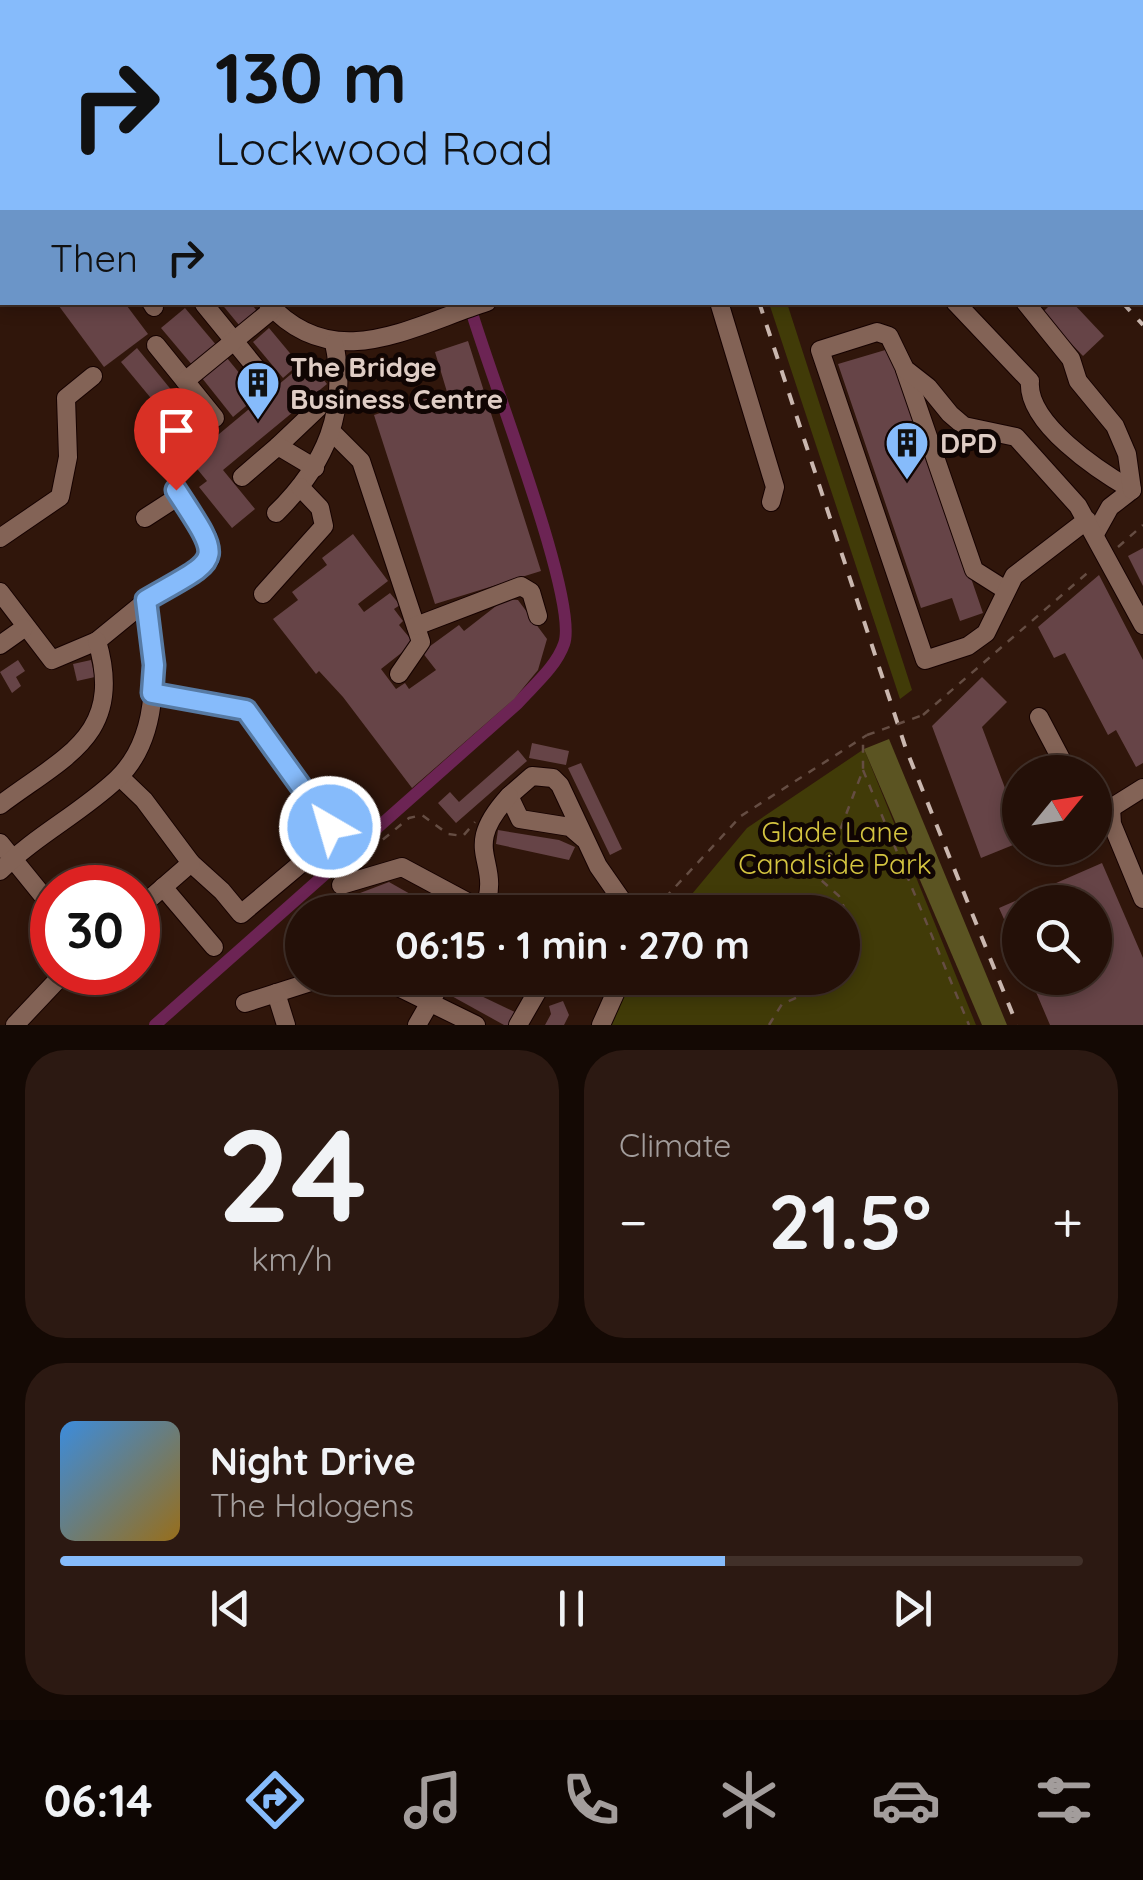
<!DOCTYPE html>
<html lang="en">
<head>
<meta charset="utf-8">
<style>
  body { margin:0; font-family:Quicksand,sans-serif; background:#2c1912; color:#f1f3f6; height:100vh; display:flex; flex-direction:column; font-size:38px; white-space:nowrap }
  * { box-sizing:border-box; margin:0 }
  p { font-size:32px; color:#a39d9c }
  .icon { flex:none; width:55px; height:55px; fill:none; stroke:currentColor; stroke-width:2; stroke-linecap:round; stroke-linejoin:round }
  .map { position:relative; height:1025px; overflow:hidden }
  .drawer { display:flex; flex-direction:column; gap:25px; padding:25px; background:#140904; flex:1 }
  .drawer>* { flex:none }
  .hud { position:absolute; left:0px; top:0px; width:1145px; height:305px; box-shadow:0 5px 15px #0003,0 0 0 2px #413029; background:#86bbfb; color:#111; overflow:hidden }
  .needle { width:65px; rotate:60deg }
  .tools { position:absolute; left:1002px; top:755px; display:grid; gap:20px }
  .tools a { display:grid; place-items:center; width:110px; height:110px; border-radius:50%; background:#241008; box-shadow:0 5px 15px #0003,0 0 0 2px #413029; font-size:50px }
  .speed { position:absolute; left:30px; top:865px; display:flex; gap:20px; font-size:50px; font-weight:700; text-align:center }
  .speed>* { display:grid; place-content:center; width:130px; height:130px; border-radius:50%; background:#241008; box-shadow:0 5px 15px #0003,0 0 0 2px #413029; line-height:1 }
  .speed .limit { border:15px solid #d22; background:#fff; color:#111 }
  .pin { position:absolute; display:grid; place-items:center; width:85px; height:85px; color:#fff; margin:-102px -42px; border-radius:50% 50% 50% 0; rotate:-45deg; box-shadow:0 0 10px #0007 }
  .pin .icon { rotate:45deg }
  .me { position:absolute; width:110px; margin:-55px; rotate:322deg; stroke-linejoin:round; filter:drop-shadow(0 0 8px #0008) }
  .turn { display:flex; align-items:center; gap:35px; height:210px; padding:0 50px; font-size:45px }
  .turn .icon { width:130px; height:130px; stroke-width:2.5 }
  .turn b { display:block; font-size:70px; line-height:85px }
  .then { display:flex; align-items:center; height:95px; padding:0 50px; background:#0003; gap:20px; font-size:38px }
  .big { font-size:75px; font-weight:800; line-height:1.1 }
  .drawer .card { flex:1; display:flex; flex-direction:column; justify-content:center; gap:15px; min-width:0; padding:0 35px; border-radius:40px; background:#2c1912 }
  .drawer .dial { align-items:center; gap:0 }
  .dial b { font-size:130px; line-height:1 }
  .song { display:flex; align-items:center; gap:30px }
  .cover { width:120px; height:120px; border-radius:15px; background:linear-gradient(135deg,hsl(210 70% 55%),hsl(40 70% 35%)) }
  .played { height:10px; border-radius:5px; background:linear-gradient(90deg,#86bbfb 65%,#413029 65%) }
  .keys { display:flex; justify-content:space-around; direction:ltr }
  .heat { display:flex; justify-content:space-between; align-items:center; font-size:55px; direction:ltr }
  .drawer .tiles { flex:1; display:grid; gap:25px; grid-template-columns:1fr 1fr }
  .card:last-child { grid-column:span 2 }
  .trip { position:absolute; left:285px; top:895px; width:575px; height:100px; border-radius:50px; background:#241008; box-shadow:0 5px 15px #0003,0 0 0 2px #413029; font-weight:800; line-height:100px; text-align:center }
  .tab-bar { display:flex; height:160px; justify-content:space-around; align-items:center; background:#0e0603; color:#a39d9c }
  .tab-bar .icon { width:70px; height:70px }
  .tab-bar .selected { color:#86bbfb }
  .tab-bar b { font-size:45px; color:#f1f3f6 }
  .map>svg:first-child { display:block }
  .green { fill:#413b08 }
  .forest { fill:#5b5422 }
  .lines { fill:none; stroke-linecap:round; stroke-linejoin:round }
  .canal { stroke:#6c2454; stroke-width:12 }
  .building { fill:#664447 }
  .minor-casing { stroke:#160200; stroke-width:20 }
  .path { stroke:#654d43; stroke-width:2.5; stroke-dasharray:8 8; stroke-linecap:butt }
  .minor { stroke:#836356; stroke-width:18 }
  .rail { stroke:#cab7af; stroke-width:4; stroke-dasharray:12 12; stroke-linecap:butt }
  .path-bridge { stroke:#654d43; stroke-width:2.5; stroke-dasharray:8 8; stroke-linecap:butt }
  .route-casing { stroke:#577aa3; stroke-width:25 }
  .route { stroke:#86bbfb; stroke-width:18 }
  .labels { text-anchor:middle; stroke-width:10; stroke-linejoin:round; paint-order:stroke }
  .poi-label { font-size:28px; font-weight:bold; fill:#dfcdc5; stroke:#100503; text-anchor:start }
  .park-label { font-size:28px; fill:#d4c440; stroke:#100503 }
</style>
</head>
<body>
<div class="map">
<svg width="1143" height="1025" viewBox="0 0 1143 1025">
  <rect width="100%" height="100%" fill="#30160b"/>
  <g class="green">
    <path d="M 0,0 L 73,2 L 2,2 L 2,229 Z"/>
    <path d="M 769,303 L 787,303 L 912,690 L 900,699 Z"/>
    <path d="M 864,749 L 976,1025 L 610,1025 L 630,978 L 842,978 L 842,912 L 677,912 L 747,828 Z"/>
  </g>
  <path class="forest" d="M 889,739 L 1007,1025 L 982,1025 L 864,749 Z"/>
  <g class="lines">
    <path class="canal" d="M 155,1025 L 517,704 C 533,686 556,667 564,644 C 580,601 485,363 469,303"/>
  </g>
  <g class="building">
    <path d="M 56,302 L 124,302 L 148,334 L 104,367 Z"/>
    <path d="M 220,302 L 250,302 L 257,311 L 239,325 Z"/>
    <path d="M 1053,302 L 1072,302 L 1104,336 L 1083,356 L 1042,313 Z"/>
    <path d="M 185,308 L 217,346 L 193,366 L 161,328 Z"/>
    <path d="M 269,328 L 299,364 L 283,378 L 253,342 Z"/>
    <path d="M 468,341 L 541,571 L 435,604 L 374,415 L 447,392 L 435,352 Z"/>
    <path d="M 137,348 L 209,436 L 193,449 L 121,362 Z"/>
    <path d="M 892,348 L 983,613 L 960,621 L 952,598 L 921,608 L 838,364 Z"/>
    <path d="M 227,358 L 258,396 L 233,417 L 202,378 Z"/>
    <path d="M 308,360 L 327,384 L 223,470 L 255,509 L 232,528 L 199,487 L 207,481 L 189,459 Z"/>
    <path d="M 353,534 L 388,581 L 358,604 L 364,612 L 390,593 L 400,605 L 394,609 L 403,621 L 399,625 L 414,643 L 381,669 L 396,689 L 405,683 L 409,689 L 436,670 L 422,652 L 459,625 L 464,631 L 505,599 L 518,600 L 547,639 L 538,670 L 514,699 L 412,788 L 343,697 L 319,671 L 316,674 L 273,619 L 298,600 L 292,592 L 327,565 L 322,558 Z"/>
    <path d="M 1143,548 L 1143,586 L 1128,556 Z"/>
    <path d="M 1099,575 L 1143,660 L 1143,763 L 1136,767 L 1116,730 L 1108,735 L 1065,653 L 1054,658 L 1038,627 Z"/>
    <path d="M 18,660 L 25,671 L 16,677 L 21,686 L 12,693 L 0,672 Z"/>
    <path d="M 91,660 L 95,677 L 77,681 L 73,664 Z"/>
    <path d="M 982,677 L 1007,702 L 982,727 L 1008,796 L 1002,799 L 1018,843 L 981,858 L 932,726 Z"/>
    <path d="M 532,743 L 569,751 L 566,765 L 529,758 Z"/>
    <path d="M 518,750 L 527,761 L 456,823 L 438,803 L 450,792 L 459,802 Z"/>
    <path d="M 581,763 L 622,849 L 610,855 L 568,768 Z"/>
    <path d="M 1020,800 L 1020,836 L 1005,808 Z"/>
    <path d="M 498,830 L 559,840 L 575,847 L 569,860 L 496,844 Z"/>
    <path d="M 1102,863 L 1143,958 L 1143,1025 L 1050,1025 L 1030,978 L 1095,978 L 1095,902 L 1020,902 L 1020,955 L 999,908 Z"/>
    <path d="M 389,882 L 442,912 L 407,912 L 389,902 L 363,912 L 310,912 Z"/>
    <path d="M 561,978 L 577,978 L 581,992 L 566,997 Z"/>
    <path d="M 454,983 L 519,1014 L 513,1025 L 504,1025 L 448,994 Z"/>
    <path d="M 563,1001 L 569,1015 L 564,1025 L 545,1025 L 551,1014 L 549,1006 Z"/>
  </g>
  <g class="lines">
    <defs>
      <g id="minor">
        <path d="M 91,0 L 92,2"/>
        <path d="M 258,0 L 259,2"/>
        <path d="M 970,0 L 972,2"/>
        <path d="M 1081,0 L 1083,2"/>
        <path d="M 214,2 L 219,0"/>
        <path d="M 274,2 L 279,0"/>
        <path d="M 448,2 L 451,0"/>
        <path d="M 1142,75 L 1143,76"/>
        <path d="M 1142,208 L 1143,209"/>
        <path d="M 151,302 L 154,307"/>
        <path d="M 267,302 C 333,377 411,326 487,302"/>
        <path d="M 719,302 L 775,487 L 771,502"/>
        <path d="M 955,302 L 1030,381 C 1026,423 1099,471 1132,490 L 1110,507 L 1095,534"/>
        <path d="M 1025,302 L 1071,359 L 1078,381 L 1115,426 L 1127,454 L 1132,490"/>
        <path d="M 204,304 L 261,374"/>
        <path d="M 156,345 L 215,418"/>
        <path d="M 905,370 L 974,570 L 1004,589"/>
        <path d="M 185,381 L 273,309"/>
        <path d="M 333,433 L 361,461 L 421,642 L 399,674"/>
        <path d="M 278,446 L 318,408"/>
        <path d="M 242,477 L 278,446 L 315,468"/>
        <path d="M 276,513 C 325,465 349,411 334,343"/>
        <path d="M 145,518 L 179,496"/>
        <path d="M 1087,520 L 1014,576 L 986,633 L 968,646 L 925,660 L 820,350 L 877,332 L 889,336 L 905,369 L 928,387 L 950,414 L 964,426 L 1016,437 L 1078,506 L 1143,625"/>
        <path d="M 0,538 L 60,497 L 68,457 L 66,398 L 93,376"/>
        <path d="M 0,592 L 52,660 L 97,641 L 146,601 L 210,559 L 208,537 L 175,490"/>
        <path d="M 263,594 L 324,526 L 320,508 L 300,487"/>
        <path d="M 416,626 L 521,586 L 531,592 L 538,616"/>
        <path d="M 0,645 L 24,628"/>
        <path d="M 152,693 L 246,711 L 335,835 L 241,914 L 222,891 L 191,863"/>
        <path d="M 1039,717 L 1068,772"/>
        <path d="M 120,777 L 144,800 L 191,863 L 138,909"/>
        <path d="M 0,805 C 65,756 125,735 97,641"/>
        <path d="M 1111,808 L 1112,824 L 1143,899"/>
        <path d="M 1111,808 L 1143,788"/>
        <path d="M 584,839 L 570,827 L 520,819 L 509,796 L 532,776 L 553,778 L 560,785 L 598,866 L 630,912"/>
        <path d="M 0,843 L 52,907"/>
        <path d="M 0,871 C 35,836 81,813 117,779 C 164,734 155,658 146,601"/>
        <path d="M 341,885 L 402,867 L 486,912"/>
        <path d="M 163,887 L 214,947"/>
        <path d="M 483,912 C 505,859 457,853 509,796"/>
        <path d="M 570,912 L 596,905"/>
        <path d="M 654,912 L 655,912"/>
        <path d="M 386,981 L 476,1025"/>
        <path d="M 276,993 L 286,1025"/>
        <path d="M 245,1003 L 317,980"/>
        <path d="M 15,1025 L 65,972"/>
        <path d="M 417,1025 L 444,978"/>
        <path d="M 518,1025 L 541,985"/>
        <path d="M 601,1025 L 622,978"/>
      </g>
    </defs>
    <use href="#minor" class="minor-casing"/>
    <g class="path">
      <path d="M 23,0 L 24,2"/>
      <path d="M 0,18 L 2,18"/>
      <path d="M 0,173 L 2,172"/>
      <path d="M 0,234 L 2,232"/>
      <path d="M 1118,547 L 1143,525"/>
      <path d="M 923,715 L 1092,569"/>
      <path d="M 863,770 L 969,1025"/>
      <path d="M 350,838 L 363,856 L 409,818 L 422,815 L 448,834 L 463,836 L 475,822"/>
      <path d="M 665,898 L 741,816 L 867,735"/>
      <path d="M 842,939 L 852,925 L 839,896 L 821,880 L 863,770 L 863,739"/>
      <path d="M 769,1025 L 782,1004 L 821,987 L 828,978"/>
    </g>
    <use href="#minor" class="minor"/>
    <g class="rail">
      <path d="M 648,0 L 649,2"/>
      <path d="M 855,0 L 857,2"/>
      <path d="M 873,0 L 875,2"/>
      <path d="M 1142,291 L 1143,292"/>
      <path d="M 759,302 L 906,749 L 1017,1025"/>
      <path d="M 1122,302 L 1143,325"/>
    </g>
    <path class="path-bridge" d="M 867,735 L 923,715"/>
  </g>
  <g class="lines">
    <defs>
      <path id="route" d="M 176,490 C 225,565 222,556 146,600 L 154,665 L 152,693 L 246,710 L 330,827"/>
    </defs>
    <use href="#route" class="route-casing"/>
    <use href="#route" class="route"/>
  </g>
  <defs>
    <symbol id="building-pin" viewBox="-11 -11 22 30"><path d="M0 17L-7.5 6A9.5 9.5 0 1 1 7.5 6Z" fill="#86bbfb" stroke="#100503"/><path d="M-4-6H4V6H1V3H-1V6H-4ZM-2.5-4.3h1.7v1.8h-1.7ZM.8-4.3h1.7v1.8H.8ZM-2.5-1h1.7V.8h-1.7ZM.8-1h1.7V.8H.8Z" fill="#111"/></symbol>
  </defs>
  <g fill-rule="evenodd">
    <use href="#building-pin" x="233" y="358" width="50" height="68"/>
    <use href="#building-pin" x="882" y="418" width="50" height="68"/>
  </g>
  <g class="labels">
    <g class="poi-label">
      <text x="290" y="377">The Bridge<tspan x="290" dy="32">Business Centre</tspan></text>
      <text x="940" y="453">DPD</text>
    </g>
    <g class="park-label">
      <text x="835" y="842">Glade Lane<tspan x="835" dy="32">Canalside Park</tspan></text>
    </g>
  </g>
</svg>
<div class="tools">
<a><svg class="needle" viewBox="-14 -14 28 28"><path d="M0-13l5 13h-10z" fill="#e53935"/><path d="M0 13l5-13h-10z" fill="#a39d9c"/></svg></a>
<a><svg class="icon" aria-label="search" viewBox="0 0 24 24"><circle cx="10" cy="10" r="6"/><path d="M15 15l6 6"/></svg></a>
</div>
<div class="speed"><div class="limit">30</div></div>
<div class="pin" style="left:176px;top:490px;background:#d93025"><svg class="icon" aria-label="arrive" viewBox="0 0 24 24"><path d="M6 21V4h12l-3 4 3 4H6"/></svg></div>
<svg class="me" style="left:330px;top:827px" viewBox="-20 -20 40 40"><circle r="17" fill="#86bbfb" stroke="#fff" stroke-width="3"/><path d="M0-11L8 9 0 5-8 9z" fill="#fff"/></svg>
<div class="trip">06:15 · 1 min · 270 m</div>
<div class="hud">
<div class="turn"><svg class="icon" aria-label="right" viewBox="0 0 24 24"><path d="M7 20v-9h11M14 6l5 5-5 5"/></svg><div><b>130 m</b>Lockwood Road</div></div>
<div class="then">Then<svg class="icon" aria-label="right" viewBox="0 0 24 24"><path d="M7 20v-9h11M14 6l5 5-5 5"/></svg></div>
</div>
</div>
<section class="drawer">
<div class="tiles">
<div class="card dial"><b>24</b><p>km/h</p></div>
<div class="card"><p>Climate</p>
<div class="heat"><a>−</a><b class="big">21.5°</b><a>+</a></div>
</div>
<div class="card">
<div class="song"><i class="cover"></i><div><b>Night Drive</b><p>The Halogens</p></div></div>
<div class="played"></div>
<div class="keys"><svg class="icon" aria-label="previous" viewBox="0 0 24 24"><path d="M18 5L8 12l10 7zM5 5v14"/></svg><svg class="icon" aria-label="pause" viewBox="0 0 24 24"><path d="M8 5v14M16 5v14"/></svg><svg class="icon" aria-label="next" viewBox="0 0 24 24"><path d="M6 5l10 7-10 7zM19 5v14"/></svg></div>
</div>
</div>
</section>
<nav class="tab-bar">
<b>06:14</b>
<svg class="icon selected" aria-label="directions" viewBox="0 0 24 24"><path d="M12 3l9 9-9 9-9-9zM9 14v-3h6M13 9l2 2-2 2"/></svg>
<svg class="icon" aria-label="music" viewBox="0 0 24 24"><path d="M9 18V5l10-2v13"/><circle cx="6" cy="18" r="3"/><circle cx="16" cy="16" r="3"/></svg>
<svg class="icon" aria-label="phone" viewBox="0 0 24 24"><path d="M5 4h4l2 5-3 2q2 4 5 5l2-3 5 2v4C11 20 4 13 5 4z"/></svg>
<svg class="icon" aria-label="climate" viewBox="0 0 24 24"><path d="M12 3v18M4 7l16 10M4 17L20 7"/></svg>
<svg class="icon" aria-label="car" viewBox="0 0 24 24"><path d="M5 17H2v-5l4-1 3-4h7l3 4 3 1v5h-3M9 17h6M6 11h13"/><circle cx="7" cy="17" r="2"/><circle cx="17" cy="17" r="2"/></svg>
<svg class="icon" aria-label="filters" viewBox="0 0 24 24"><path d="M4 7h16M4 17h16"/><circle cx="9" cy="7" r="2"/><circle cx="15" cy="17" r="2"/></svg>
</nav>
</body>
</html>
